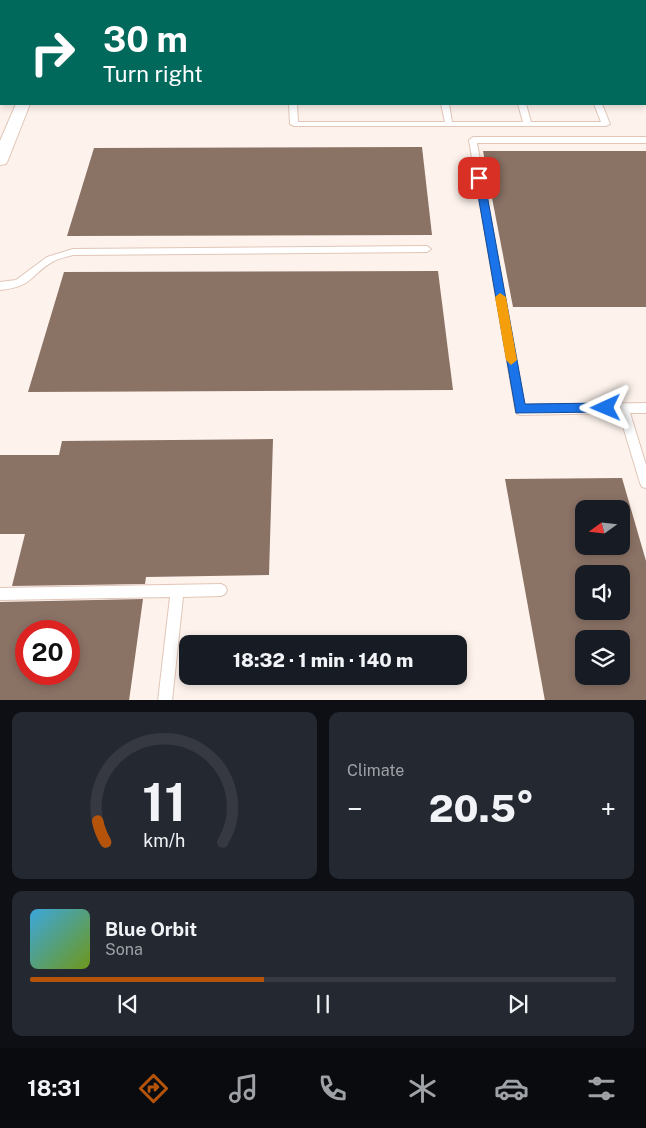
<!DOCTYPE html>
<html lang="en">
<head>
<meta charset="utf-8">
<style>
  body { margin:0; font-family:"Public Sans",sans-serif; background:#242831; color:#f1f3f6; height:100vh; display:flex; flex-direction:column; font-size:19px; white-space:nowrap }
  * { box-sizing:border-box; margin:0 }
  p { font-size:16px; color:#9ea1a6 }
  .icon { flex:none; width:28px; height:28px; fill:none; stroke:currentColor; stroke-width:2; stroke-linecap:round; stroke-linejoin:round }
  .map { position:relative; height:700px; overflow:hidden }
  .panel { display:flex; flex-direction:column; gap:12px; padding:12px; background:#0d0f14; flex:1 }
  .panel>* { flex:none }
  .top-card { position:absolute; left:0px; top:0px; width:646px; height:105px; box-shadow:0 2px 8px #0003; background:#00695c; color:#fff; overflow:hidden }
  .needle { width:32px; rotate:255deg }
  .fabs { position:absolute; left:575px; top:500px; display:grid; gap:10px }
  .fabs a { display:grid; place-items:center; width:55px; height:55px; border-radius:10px; background:#171b24; box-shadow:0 2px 8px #0003; font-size:25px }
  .speed { position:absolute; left:15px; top:620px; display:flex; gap:10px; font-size:25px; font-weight:700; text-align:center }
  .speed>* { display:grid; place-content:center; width:65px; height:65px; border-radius:50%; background:#171b24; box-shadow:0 2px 8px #0003; line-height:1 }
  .speed .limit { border:8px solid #d22; background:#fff; color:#111 }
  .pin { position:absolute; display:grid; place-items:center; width:42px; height:42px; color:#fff; margin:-21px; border-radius:10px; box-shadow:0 2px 8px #0006 }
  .me { position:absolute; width:55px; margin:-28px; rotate:269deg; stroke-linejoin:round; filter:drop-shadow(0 0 4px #0008) }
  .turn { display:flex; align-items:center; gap:18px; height:105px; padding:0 20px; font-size:22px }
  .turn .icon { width:65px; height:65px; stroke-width:2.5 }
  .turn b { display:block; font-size:35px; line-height:42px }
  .big { font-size:38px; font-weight:800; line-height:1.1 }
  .panel .tile { flex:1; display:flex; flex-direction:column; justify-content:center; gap:8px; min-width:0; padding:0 18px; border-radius:10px; background:#242831 }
  .panel .dial { align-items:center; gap:0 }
  .dial svg { height:130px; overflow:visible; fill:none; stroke:#363941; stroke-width:7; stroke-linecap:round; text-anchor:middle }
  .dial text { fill:#f1f3f6; stroke:none }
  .song { display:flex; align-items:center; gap:15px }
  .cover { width:60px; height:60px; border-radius:8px; background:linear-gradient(135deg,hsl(200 70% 55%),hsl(80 70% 35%)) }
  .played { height:5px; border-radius:2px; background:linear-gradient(90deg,#b45309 40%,#363941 40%) }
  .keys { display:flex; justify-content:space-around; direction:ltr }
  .heat { display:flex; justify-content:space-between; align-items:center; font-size:28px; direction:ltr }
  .panel .tiles { flex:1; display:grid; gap:12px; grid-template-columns:1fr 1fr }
  .tile:last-child { grid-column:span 2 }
  .trip { position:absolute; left:179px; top:635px; width:288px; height:50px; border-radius:10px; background:#171b24; box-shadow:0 2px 8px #0003; font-weight:800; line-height:50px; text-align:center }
  .menu { display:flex; height:80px; justify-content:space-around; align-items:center; background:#090b0e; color:#9ea1a6 }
  .menu .icon { width:35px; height:35px }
  .menu .active { color:#b45309 }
  .menu b { font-size:22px; color:#f1f3f6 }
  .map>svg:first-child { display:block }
  .building { fill:#8a7265; fill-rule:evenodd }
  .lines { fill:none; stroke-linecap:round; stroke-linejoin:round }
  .service-casing { stroke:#e1c6b8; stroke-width:2 }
  .minor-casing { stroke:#e1c6b8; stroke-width:2 }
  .service { fill:#fff; fill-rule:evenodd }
  .minor { fill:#fff; fill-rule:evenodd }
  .route { fill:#1a73e8; stroke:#114b97 }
  .slow { fill:#f59e0b }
</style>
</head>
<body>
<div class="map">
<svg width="646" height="701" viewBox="0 0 646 701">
  <rect width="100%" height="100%" fill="#fdf2ec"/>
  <g class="building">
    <path d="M 422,147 L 432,235 L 67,236 L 94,148 Z"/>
    <path d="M 483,151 L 646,151 L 646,307 L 513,307 Z"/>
    <path d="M 438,271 L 453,390 L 28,392 L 64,272 Z"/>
    <path d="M 273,439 L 269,575 L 146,577 L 145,584 L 12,586 L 25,534 L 0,534 L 0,455 L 59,455 L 62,441 Z"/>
    <path d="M 622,478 L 646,561 L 646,701 L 545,701 L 505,479 ZM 584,509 L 621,509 L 621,546 L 584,546 ZM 584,574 L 621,574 L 621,611 L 584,611 ZM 584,639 L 621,639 L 621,676 L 584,676 Z"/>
    <path d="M 143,599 L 129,701 L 0,701 L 0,602 ZM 26,631 L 69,631 L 69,674 L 26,674 Z"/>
  </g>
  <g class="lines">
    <defs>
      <g id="service">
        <rect x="24" y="0" width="6" height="1"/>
        <rect x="108" y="0" width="6" height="1"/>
        <rect x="169" y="0" width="6" height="1"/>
        <rect x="235" y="0" width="6" height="1"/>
        <rect x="298" y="0" width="6" height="1"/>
        <rect x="361" y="0" width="6" height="1"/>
        <rect x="424" y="0" width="6" height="1"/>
        <rect x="489" y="0" width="6" height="1"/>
        <rect x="596" y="0" width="6" height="1"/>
        <path d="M 289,104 L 297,104 L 298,122 L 445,122 L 441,104 L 449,104 L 452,122 L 523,122 L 518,104 L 526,104 L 531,122 L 601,122 L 594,104 L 602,104 L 610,124 L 606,126 L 294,126 L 290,124 Z"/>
        <path d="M 473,137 L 646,137 L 646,143 L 477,143 L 524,405 L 646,403 L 646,413 L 630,413 L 646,465 L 646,488 L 642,487 L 640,483 L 619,413 L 520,415 L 516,413 L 469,140 Z"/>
        <path d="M 427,246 L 431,249 L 427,252 L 73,255 C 67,257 60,258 54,261 C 30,274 34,287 0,290 L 0,282 L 16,280 L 47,257 L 73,249 Z"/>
        <path d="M 221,584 L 225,586 L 227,590 L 225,594 L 221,596 L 183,597 L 172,701 L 158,701 L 170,597 L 0,600 L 0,588 Z"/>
      </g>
      <g id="minor">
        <rect x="59" y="0" width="12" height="1"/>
        <path d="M 16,104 L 30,104 L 8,160 L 6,164 L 0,165 L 0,141 Z"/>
      </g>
    </defs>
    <use href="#service" class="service-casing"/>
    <use href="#minor" class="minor-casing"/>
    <use href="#service" class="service"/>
    <use href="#minor" class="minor"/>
  </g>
  <path class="route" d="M 479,175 L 484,178 L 525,404 L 606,403 L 612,408 L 610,412 L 516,413 L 475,178 Z"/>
  <path class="slow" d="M 500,293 L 506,297 L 517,360 L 511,365 L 506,360 L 495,297 Z"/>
</svg>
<div class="fabs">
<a><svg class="needle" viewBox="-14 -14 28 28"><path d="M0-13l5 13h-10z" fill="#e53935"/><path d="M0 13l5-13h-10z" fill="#9ea1a6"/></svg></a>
<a><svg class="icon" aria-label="sound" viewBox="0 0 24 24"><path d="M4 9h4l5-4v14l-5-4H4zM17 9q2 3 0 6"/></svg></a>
<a><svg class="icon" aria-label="layers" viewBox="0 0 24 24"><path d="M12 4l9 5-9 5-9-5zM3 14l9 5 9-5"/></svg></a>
</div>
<div class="speed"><div class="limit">20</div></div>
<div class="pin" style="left:479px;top:178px;background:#d93025"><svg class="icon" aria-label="arrive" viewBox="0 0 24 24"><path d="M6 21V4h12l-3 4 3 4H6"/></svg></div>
<svg class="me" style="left:606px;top:408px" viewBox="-20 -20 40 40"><path d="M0-17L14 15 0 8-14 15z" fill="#1a73e8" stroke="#fff" stroke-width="4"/></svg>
<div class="trip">18:32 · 1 min · 140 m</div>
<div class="top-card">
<div class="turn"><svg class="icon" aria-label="right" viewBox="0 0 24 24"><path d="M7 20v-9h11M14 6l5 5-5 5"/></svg><div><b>30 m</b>Turn right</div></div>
</div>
</div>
<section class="panel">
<div class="tiles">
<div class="tile dial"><svg viewBox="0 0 100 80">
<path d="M14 69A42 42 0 1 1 86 69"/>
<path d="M14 69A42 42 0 0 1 9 56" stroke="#b45309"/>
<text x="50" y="56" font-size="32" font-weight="700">11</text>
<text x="50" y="72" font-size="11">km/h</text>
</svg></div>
<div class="tile"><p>Climate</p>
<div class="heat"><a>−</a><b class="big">20.5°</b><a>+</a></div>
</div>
<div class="tile">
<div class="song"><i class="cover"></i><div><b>Blue Orbit</b><p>Sona</p></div></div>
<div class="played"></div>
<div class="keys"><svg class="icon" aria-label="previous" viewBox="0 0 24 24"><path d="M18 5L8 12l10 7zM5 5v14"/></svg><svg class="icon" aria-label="pause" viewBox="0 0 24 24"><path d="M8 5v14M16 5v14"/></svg><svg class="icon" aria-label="next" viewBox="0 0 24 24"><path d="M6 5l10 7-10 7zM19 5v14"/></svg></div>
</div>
</div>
</section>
<nav class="menu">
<b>18:31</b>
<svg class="icon active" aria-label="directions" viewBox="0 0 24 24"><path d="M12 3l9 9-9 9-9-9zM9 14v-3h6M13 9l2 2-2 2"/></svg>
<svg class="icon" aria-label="music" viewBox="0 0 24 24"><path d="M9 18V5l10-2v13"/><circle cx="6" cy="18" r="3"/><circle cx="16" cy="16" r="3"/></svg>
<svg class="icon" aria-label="phone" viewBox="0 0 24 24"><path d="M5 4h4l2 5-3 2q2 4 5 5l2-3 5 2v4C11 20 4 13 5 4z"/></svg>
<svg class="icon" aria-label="climate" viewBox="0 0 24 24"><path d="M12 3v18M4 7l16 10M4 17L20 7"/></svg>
<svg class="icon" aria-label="car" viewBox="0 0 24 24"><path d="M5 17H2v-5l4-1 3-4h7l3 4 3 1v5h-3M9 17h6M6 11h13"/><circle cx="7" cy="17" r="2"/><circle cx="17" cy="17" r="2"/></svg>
<svg class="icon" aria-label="filters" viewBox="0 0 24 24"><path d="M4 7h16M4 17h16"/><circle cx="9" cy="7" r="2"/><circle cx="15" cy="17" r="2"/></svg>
</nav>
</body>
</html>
